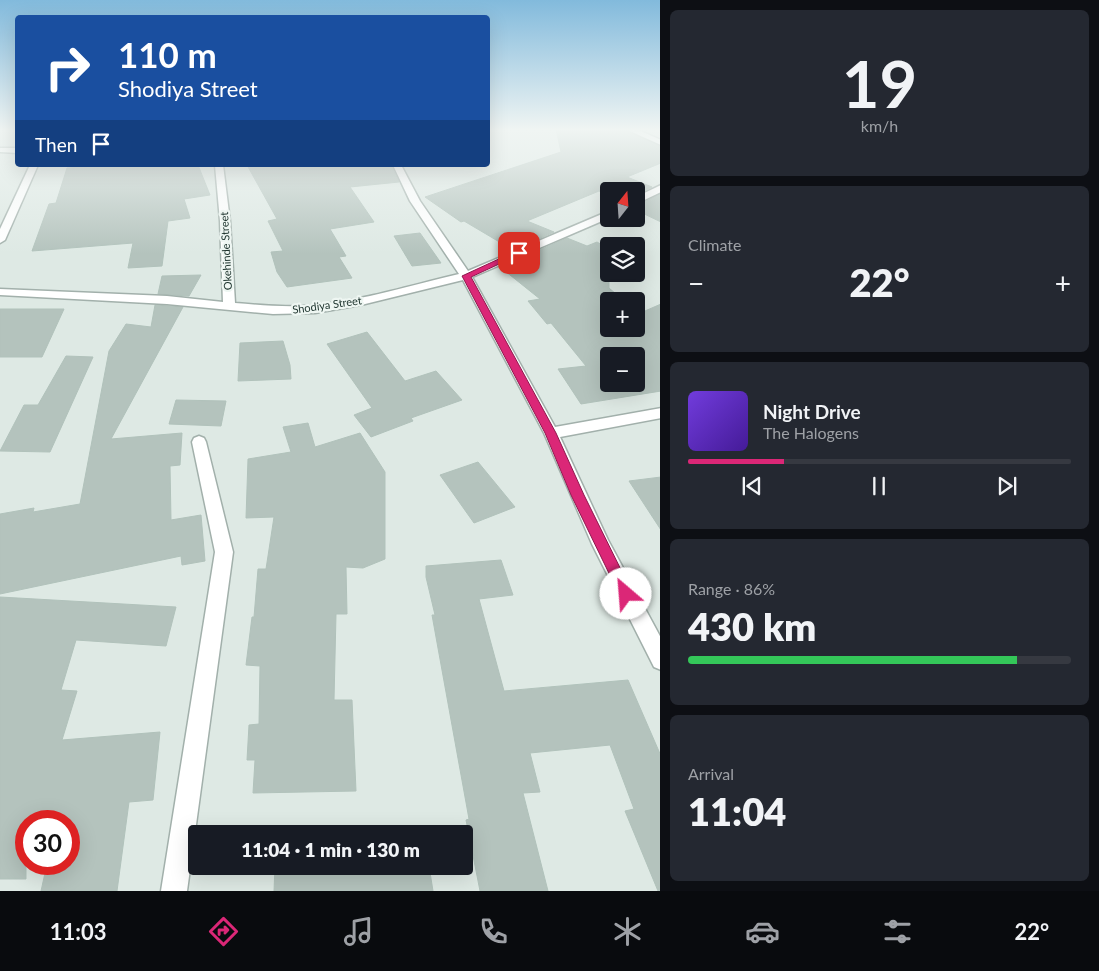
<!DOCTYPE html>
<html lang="en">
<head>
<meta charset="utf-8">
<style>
  body { margin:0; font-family:Lato,sans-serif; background:#242831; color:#f1f3f6; height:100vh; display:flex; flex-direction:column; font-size:19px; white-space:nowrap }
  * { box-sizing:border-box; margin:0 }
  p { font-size:16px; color:#9ea1a6 }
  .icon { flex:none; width:28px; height:28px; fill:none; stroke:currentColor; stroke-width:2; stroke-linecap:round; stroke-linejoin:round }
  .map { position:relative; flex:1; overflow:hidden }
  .sheet { display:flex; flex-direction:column; gap:10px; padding:10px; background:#0d0f14; width:439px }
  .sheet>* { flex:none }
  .banner { position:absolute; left:15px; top:15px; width:475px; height:152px; border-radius:5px; box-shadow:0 5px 20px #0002; background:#1a4fa0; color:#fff; overflow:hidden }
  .needle { width:32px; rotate:17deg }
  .controls { position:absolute; left:600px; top:182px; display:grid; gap:10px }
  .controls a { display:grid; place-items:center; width:45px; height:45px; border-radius:5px; background:#171b24; box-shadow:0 5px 20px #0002; font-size:25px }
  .speed { position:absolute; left:15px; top:810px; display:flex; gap:10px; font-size:25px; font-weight:700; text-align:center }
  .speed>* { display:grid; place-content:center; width:65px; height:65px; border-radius:50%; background:#171b24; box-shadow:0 5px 20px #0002; line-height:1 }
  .speed .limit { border:8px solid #d22; background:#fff; color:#111 }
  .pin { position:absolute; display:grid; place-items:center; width:42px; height:42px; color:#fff; margin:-21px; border-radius:10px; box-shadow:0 2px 8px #0006 }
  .me { position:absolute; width:55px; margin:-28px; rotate:333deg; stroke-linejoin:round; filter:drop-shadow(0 0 4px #0008) }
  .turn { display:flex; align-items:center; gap:18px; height:105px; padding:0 20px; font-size:22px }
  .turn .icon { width:65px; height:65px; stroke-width:2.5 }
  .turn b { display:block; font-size:35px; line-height:42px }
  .then { display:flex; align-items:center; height:48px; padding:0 20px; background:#0003; gap:10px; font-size:19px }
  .big { font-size:38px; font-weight:800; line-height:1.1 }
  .sheet .card { flex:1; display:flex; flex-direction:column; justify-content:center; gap:8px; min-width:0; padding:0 18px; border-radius:8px; background:#242831 }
  .sheet .dial { align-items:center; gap:0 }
  .dial b { font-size:65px; line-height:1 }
  .song { display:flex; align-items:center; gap:15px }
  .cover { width:60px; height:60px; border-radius:8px; background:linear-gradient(135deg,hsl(260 70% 55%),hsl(260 70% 35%)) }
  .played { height:5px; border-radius:2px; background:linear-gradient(90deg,#db2777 25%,#363941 25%) }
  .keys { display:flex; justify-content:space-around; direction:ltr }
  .heat { display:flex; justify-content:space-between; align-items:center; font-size:28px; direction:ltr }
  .charge { height:8px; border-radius:4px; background:linear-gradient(90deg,#34c759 86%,#363941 0) }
  .trip { position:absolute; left:188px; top:825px; width:285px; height:50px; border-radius:5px; background:#171b24; box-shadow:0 5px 20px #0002; font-weight:800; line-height:50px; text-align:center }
  .dock { display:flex; height:80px; justify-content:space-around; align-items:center; background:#090b0e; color:#9ea1a6 }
  .dock .icon { width:35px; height:35px }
  .dock .on { color:#db2777 }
  .dock b { font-size:22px; color:#f1f3f6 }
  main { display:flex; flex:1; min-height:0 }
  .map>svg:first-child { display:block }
  .building { fill:#b4c3bd; stroke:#b1c2bb; fill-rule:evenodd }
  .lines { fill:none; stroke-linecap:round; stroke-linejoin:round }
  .minor-casing { stroke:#a2b0ab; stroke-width:3 }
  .minor { fill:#fff; fill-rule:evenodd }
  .route { fill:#db2777; stroke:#8e194d }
  .labels { text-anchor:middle; stroke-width:4.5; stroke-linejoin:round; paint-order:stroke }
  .far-street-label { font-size:11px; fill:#213731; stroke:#eef6f2 }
</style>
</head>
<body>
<main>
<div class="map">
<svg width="661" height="891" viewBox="0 0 661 891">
  <rect width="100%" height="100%" fill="#dee9e4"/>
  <g class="building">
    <path d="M 556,129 L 623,129 L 661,147 L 661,163 L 627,177 L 652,187 L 636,195 L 636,191 L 609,191 L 609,196 L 599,191 L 527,221 L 554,232 L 513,250 L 464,221 L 461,222 L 425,197 L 561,152 Z"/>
    <path d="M 108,165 L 198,165 L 210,195 L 184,199 L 190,218 L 168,221 L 162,266 L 128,268 L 133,243 L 32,251 L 49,204 L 56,203 L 67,168 Z"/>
    <path d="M 247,165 L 391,165 L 399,182 L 350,187 L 374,222 L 330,229 L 346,256 L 339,257 L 352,278 L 287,287 L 277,272 L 271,252 L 283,251 L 268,221 L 277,219 Z"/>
    <path d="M 661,194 L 661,222 L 636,210 L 636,206 Z"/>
    <path d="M 420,233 L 441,263 L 412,266 L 394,236 Z"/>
    <path d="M 567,238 L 587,246 L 597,242 L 609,249 L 609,288 L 624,301 L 609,301 L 609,329 L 636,329 L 636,312 L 638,314 L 661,304 L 661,391 L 581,404 L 558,369 L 586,366 L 551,323 L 547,324 L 528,301 L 540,299 L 505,271 L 534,263 L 524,257 ZM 609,356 L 636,356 L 636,384 L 609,384 Z"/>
    <path d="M 201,275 L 189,296 L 158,294 L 162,276 Z"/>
    <path d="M 155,305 L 183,307 L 111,439 L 182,433 L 180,465 L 170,466 L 171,520 L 201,515 L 205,561 L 182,565 L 181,556 L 0,594 L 0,514 L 34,508 L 33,512 L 80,504 L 109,351 L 126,324 L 151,327 Z"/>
    <path d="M 0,309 L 64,309 L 42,357 L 0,357 Z"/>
    <path d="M 367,332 L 405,381 L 436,371 L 462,400 L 411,418 L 413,421 L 371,437 L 354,415 L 372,408 L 327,344 Z"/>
    <path d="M 283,341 L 290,365 L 291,379 L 238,381 L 240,343 Z"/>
    <path d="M 66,356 L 93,357 L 50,452 L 0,451 L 24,405 L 38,405 Z"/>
    <path d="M 176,400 L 226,401 L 221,426 L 169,424 Z"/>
    <path d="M 308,423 L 315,447 L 360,433 L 385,472 L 385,559 L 363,568 L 346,567 L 347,614 L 336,614 L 334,700 L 352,700 L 356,791 L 253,793 L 255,760 L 247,760 L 249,725 L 259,724 L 260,666 L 246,665 L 252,617 L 254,617 L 258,569 L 266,569 L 274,517 L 246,518 L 248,459 L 291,452 L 283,427 Z"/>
    <path d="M 478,462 L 515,507 L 474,523 L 440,475 Z"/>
    <path d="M 661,477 L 661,530 L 629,481 Z"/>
    <path d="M 501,560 L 513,595 L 479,599 L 504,691 L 628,680 L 661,756 L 661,891 L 658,891 L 625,811 L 634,809 L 610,745 L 530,753 L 540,792 L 523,793 L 548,891 L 480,891 L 466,820 L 469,819 L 432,615 L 435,615 L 426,577 L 426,566 Z"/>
    <path d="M 0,597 L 176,607 L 166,646 L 76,640 L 61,690 L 77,691 L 62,740 L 160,732 L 153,800 L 129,802 L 117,891 L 41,891 L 47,864 L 69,864 L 69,821 L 26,821 L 26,879 L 0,879 Z"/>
    <path d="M 275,866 L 429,866 L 433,891 L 274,891 Z"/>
  </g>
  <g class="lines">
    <defs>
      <g id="minor">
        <path d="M 625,129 L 636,129 L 661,140 L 661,145 Z"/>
        <path d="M 0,148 L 18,148 L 18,153 L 0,152 Z"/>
        <path d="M 30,165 L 38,165 L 5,240 L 0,243 L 0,229 Z"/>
        <path d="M 215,165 L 223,165 L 230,221 L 235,303 C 261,305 289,308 316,305 C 364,300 412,285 459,274 L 410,201 L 393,165 L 401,165 L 420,201 L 468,271 L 609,211 L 609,218 L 472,277 L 555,427 L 661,408 L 661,418 L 560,437 L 608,540 L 661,638 L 661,670 L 654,667 L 592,544 L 544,433 L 463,280 L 361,305 L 315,313 L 273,314 L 167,304 L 0,295 L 0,289 L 167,296 L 223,302 L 220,221 Z"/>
        <path d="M 661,185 L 661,192 L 636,204 L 636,197 Z"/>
        <path d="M 199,436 L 204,438 L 206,442 L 233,552 L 187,891 L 161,891 L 215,552 L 192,442 L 194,438 Z"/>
      </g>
    </defs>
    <use href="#minor" class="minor-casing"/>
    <use href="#minor" class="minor"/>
  </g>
  <linearGradient id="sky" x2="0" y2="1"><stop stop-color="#82badc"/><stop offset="0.51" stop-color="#f0f5f3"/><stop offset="1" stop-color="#f0f5f3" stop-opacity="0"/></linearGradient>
  <rect width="661" height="254" fill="url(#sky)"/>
  <path class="route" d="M 516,251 L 523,253 L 471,277 L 556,433 L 584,495 L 633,594 L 631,598 L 626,600 L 621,598 L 571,495 L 545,433 L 462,276 Z"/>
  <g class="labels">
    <g class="far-street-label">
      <text transform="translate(226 251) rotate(-93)" y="4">Okehinde Street</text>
      <text transform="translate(327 305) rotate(-8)" y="4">Shodiya Street</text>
    </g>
  </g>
</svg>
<div class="controls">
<a><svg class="needle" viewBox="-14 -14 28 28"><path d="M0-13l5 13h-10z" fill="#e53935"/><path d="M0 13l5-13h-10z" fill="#9ea1a6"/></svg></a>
<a><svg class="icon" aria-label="layers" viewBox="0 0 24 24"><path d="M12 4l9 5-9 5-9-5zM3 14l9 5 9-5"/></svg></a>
<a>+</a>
<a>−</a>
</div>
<div class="speed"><div class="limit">30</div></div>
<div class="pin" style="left:519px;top:253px;background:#d93025"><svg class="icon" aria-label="arrive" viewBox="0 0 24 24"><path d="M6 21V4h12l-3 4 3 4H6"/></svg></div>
<svg class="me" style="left:626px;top:594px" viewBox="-20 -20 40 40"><circle r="19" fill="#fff"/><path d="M0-13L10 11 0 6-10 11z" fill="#db2777"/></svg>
<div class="trip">11:04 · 1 min · 130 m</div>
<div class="banner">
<div class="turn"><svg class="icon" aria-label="right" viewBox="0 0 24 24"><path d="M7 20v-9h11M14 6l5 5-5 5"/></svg><div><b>110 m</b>Shodiya Street</div></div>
<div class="then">Then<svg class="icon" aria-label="arrive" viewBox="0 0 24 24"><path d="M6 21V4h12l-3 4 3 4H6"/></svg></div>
</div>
</div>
<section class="sheet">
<div class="card dial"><b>19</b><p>km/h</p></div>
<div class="card"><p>Climate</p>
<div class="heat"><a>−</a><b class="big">22°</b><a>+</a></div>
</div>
<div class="card">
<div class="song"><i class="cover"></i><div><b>Night Drive</b><p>The Halogens</p></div></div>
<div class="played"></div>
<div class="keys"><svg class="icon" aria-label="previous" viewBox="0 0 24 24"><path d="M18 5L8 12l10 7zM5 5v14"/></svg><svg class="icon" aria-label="pause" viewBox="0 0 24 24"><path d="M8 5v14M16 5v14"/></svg><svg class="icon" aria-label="next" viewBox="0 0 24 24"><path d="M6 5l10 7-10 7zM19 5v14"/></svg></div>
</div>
<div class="card"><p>Range · 86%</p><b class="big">430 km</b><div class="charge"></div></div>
<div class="card"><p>Arrival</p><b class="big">11:04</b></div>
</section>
</main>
<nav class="dock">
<b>11:03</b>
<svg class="icon on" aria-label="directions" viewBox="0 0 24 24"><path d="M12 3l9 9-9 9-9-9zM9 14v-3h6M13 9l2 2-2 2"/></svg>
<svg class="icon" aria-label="music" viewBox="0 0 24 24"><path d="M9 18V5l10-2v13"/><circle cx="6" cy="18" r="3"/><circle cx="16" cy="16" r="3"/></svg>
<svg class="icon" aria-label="phone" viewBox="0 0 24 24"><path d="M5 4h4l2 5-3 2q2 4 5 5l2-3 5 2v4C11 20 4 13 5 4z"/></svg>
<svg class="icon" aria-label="climate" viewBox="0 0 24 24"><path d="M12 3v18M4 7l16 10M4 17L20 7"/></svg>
<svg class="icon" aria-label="car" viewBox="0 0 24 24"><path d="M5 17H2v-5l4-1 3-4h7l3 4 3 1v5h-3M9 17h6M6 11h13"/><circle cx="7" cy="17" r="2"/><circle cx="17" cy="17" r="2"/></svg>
<svg class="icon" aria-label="filters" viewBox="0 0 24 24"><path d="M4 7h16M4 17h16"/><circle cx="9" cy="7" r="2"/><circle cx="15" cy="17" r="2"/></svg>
<b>22°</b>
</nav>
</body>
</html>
